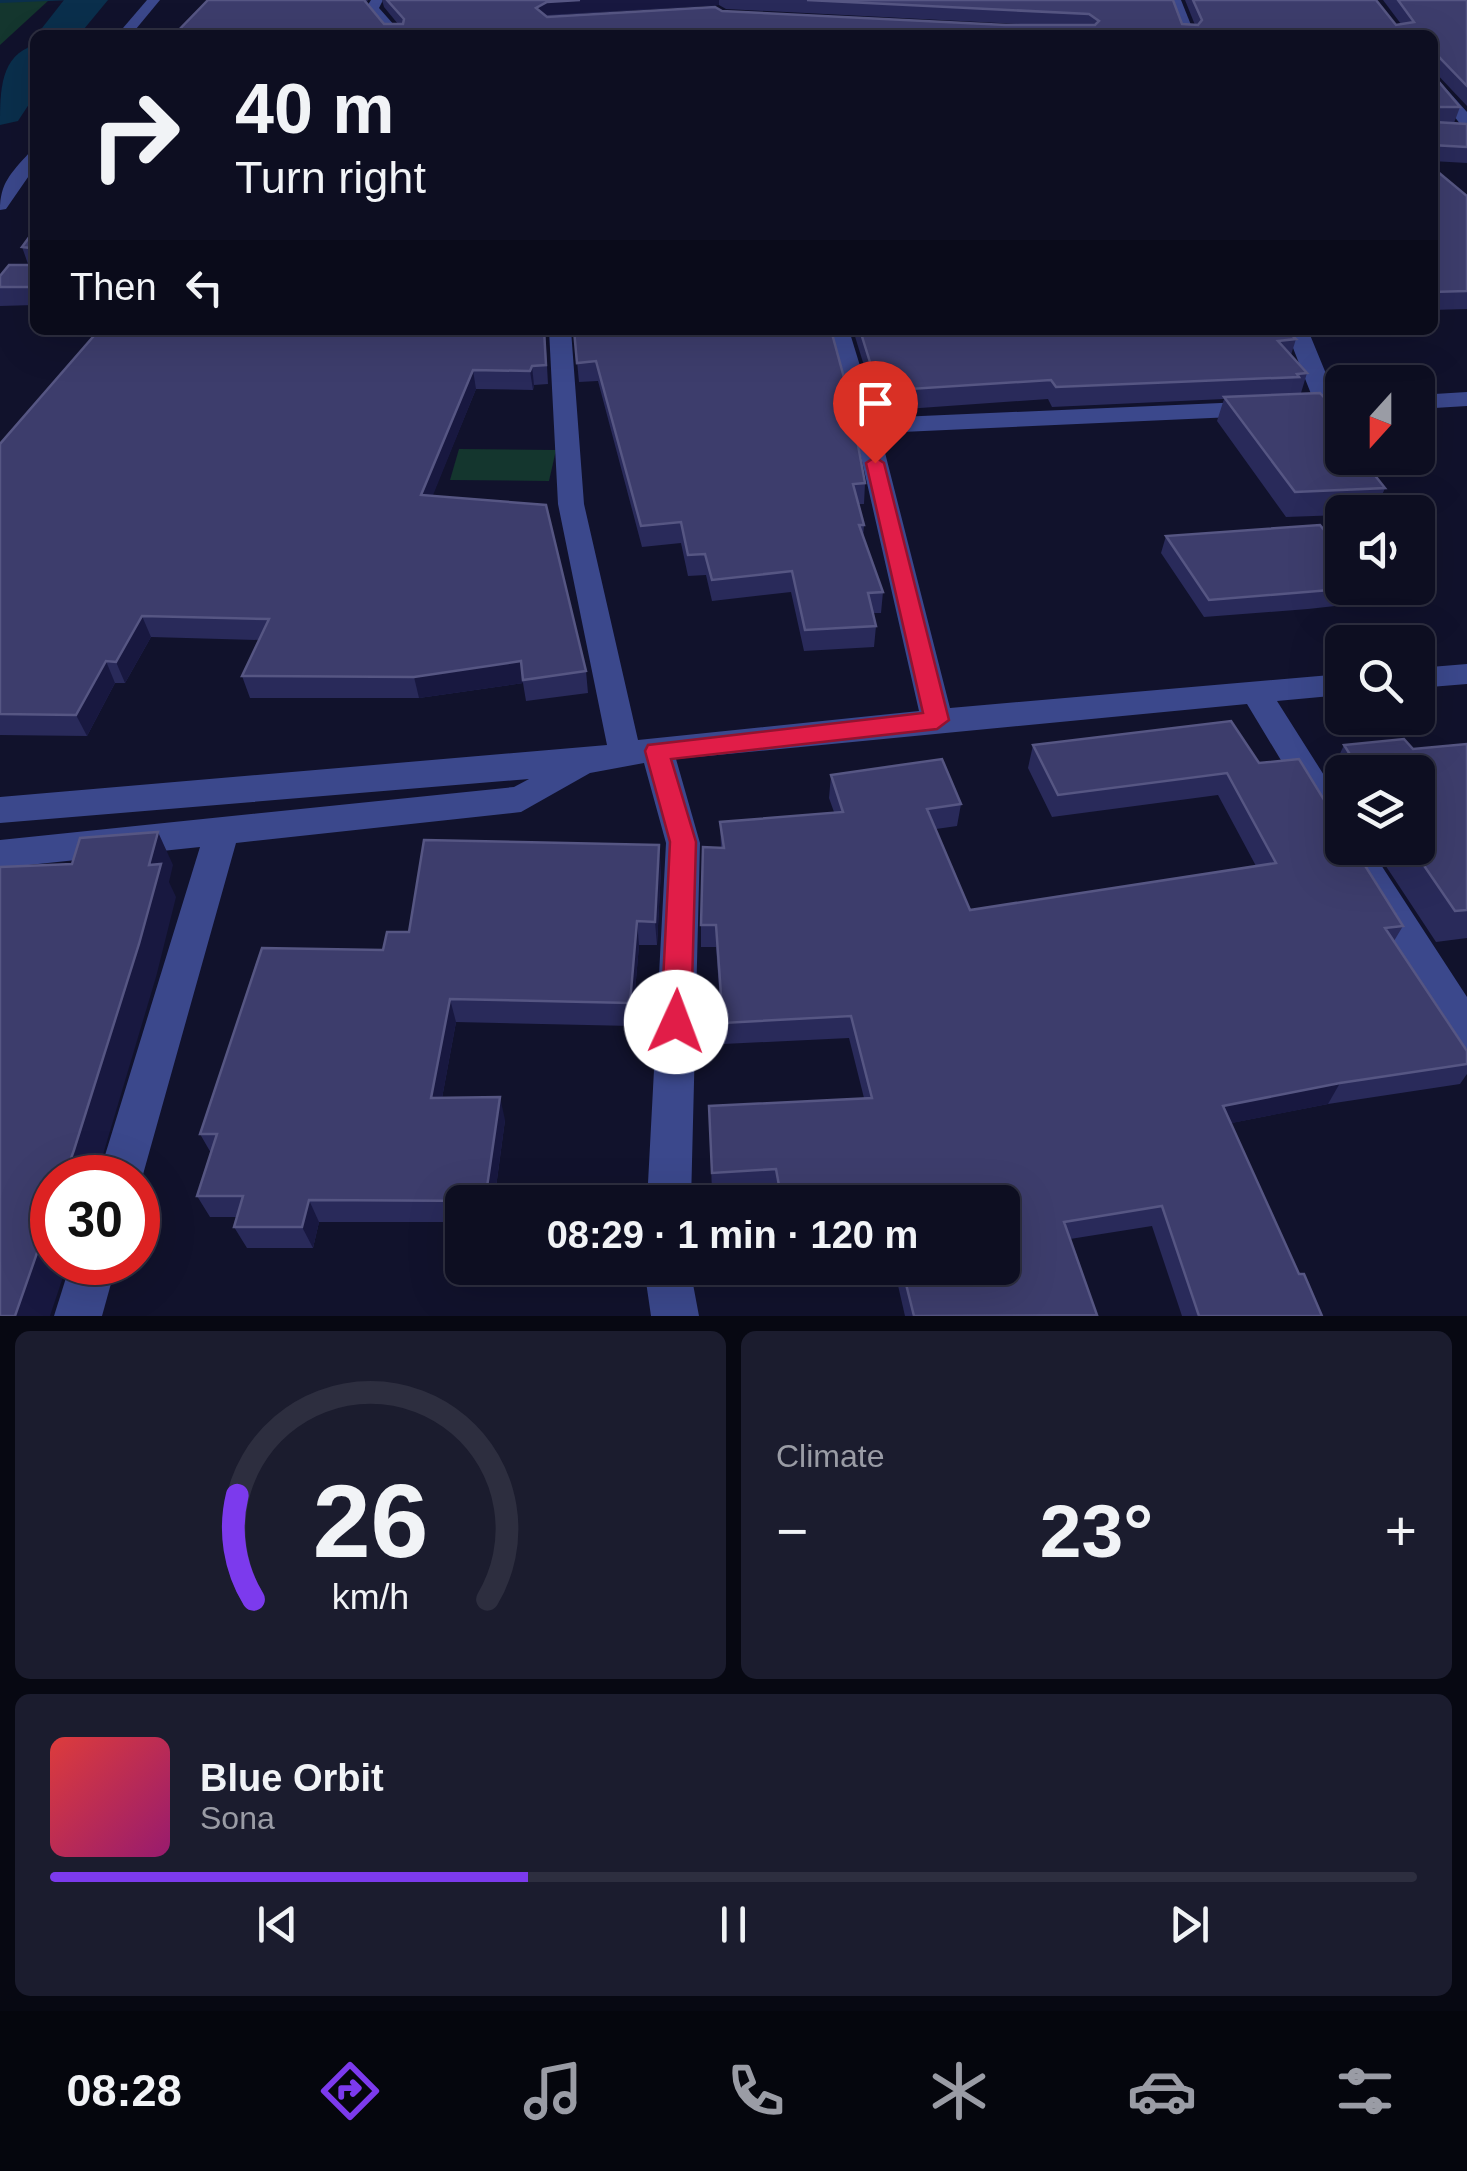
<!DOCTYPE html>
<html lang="en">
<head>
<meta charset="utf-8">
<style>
  body { margin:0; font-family:Arial,sans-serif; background:#1b1c2e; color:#f1f3f6; height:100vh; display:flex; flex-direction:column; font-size:38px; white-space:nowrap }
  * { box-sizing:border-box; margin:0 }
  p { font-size:32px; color:#9a9ca5 }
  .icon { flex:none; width:55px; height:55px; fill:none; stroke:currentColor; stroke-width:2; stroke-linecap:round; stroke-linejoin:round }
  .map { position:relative; height:1316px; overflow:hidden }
  .sheet { display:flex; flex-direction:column; gap:15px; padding:15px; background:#070812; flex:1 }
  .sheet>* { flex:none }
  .banner { position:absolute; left:30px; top:30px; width:1408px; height:305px; border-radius:15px; box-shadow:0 10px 40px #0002,0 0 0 2px #2d2e3f; background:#0d0e21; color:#f1f3f6; overflow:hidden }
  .needle { width:65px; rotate:201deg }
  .controls { position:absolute; left:1325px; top:365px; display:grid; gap:20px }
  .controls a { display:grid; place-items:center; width:110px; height:110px; border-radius:15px; background:#0d0e21; box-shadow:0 10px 40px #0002,0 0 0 2px #2d2e3f; font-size:50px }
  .speed { position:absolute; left:30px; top:1155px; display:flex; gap:20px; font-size:50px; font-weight:700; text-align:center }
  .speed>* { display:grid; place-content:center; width:130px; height:130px; border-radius:50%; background:#0d0e21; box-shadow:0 10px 40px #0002,0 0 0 2px #2d2e3f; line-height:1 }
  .speed .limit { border:15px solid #d22; background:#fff; color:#111 }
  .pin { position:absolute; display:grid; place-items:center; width:85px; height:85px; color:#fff; margin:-102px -42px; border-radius:50% 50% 50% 0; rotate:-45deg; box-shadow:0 0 10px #0007 }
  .pin .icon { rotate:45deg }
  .me { position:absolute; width:110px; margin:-55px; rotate:2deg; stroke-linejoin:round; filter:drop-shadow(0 0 8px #0008) }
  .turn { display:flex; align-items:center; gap:35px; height:210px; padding:0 40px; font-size:45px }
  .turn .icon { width:130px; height:130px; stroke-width:2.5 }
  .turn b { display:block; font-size:70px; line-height:85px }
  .then { display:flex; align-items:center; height:95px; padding:0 40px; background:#0003; gap:20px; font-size:38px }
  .big { font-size:75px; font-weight:700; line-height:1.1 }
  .sheet .widget { flex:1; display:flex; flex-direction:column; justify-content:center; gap:15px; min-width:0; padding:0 35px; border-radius:15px; background:#1b1c2e }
  .sheet .dial { align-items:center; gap:0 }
  .dial svg { height:260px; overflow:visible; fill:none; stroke:#2d2e3f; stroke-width:7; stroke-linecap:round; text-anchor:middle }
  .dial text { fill:#f1f3f6; stroke:none }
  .song { display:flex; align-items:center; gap:30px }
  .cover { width:120px; height:120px; border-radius:15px; background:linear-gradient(135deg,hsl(0 70% 55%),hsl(320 70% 35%)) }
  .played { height:10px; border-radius:5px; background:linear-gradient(90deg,#7c3aed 35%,#2d2e3f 35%) }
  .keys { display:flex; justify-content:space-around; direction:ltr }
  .heat { display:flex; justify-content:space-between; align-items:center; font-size:55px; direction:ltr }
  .sheet .tiles { flex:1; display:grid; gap:15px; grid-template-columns:1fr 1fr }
  .widget:last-child { grid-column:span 2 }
  .trip { position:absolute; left:445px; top:1185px; width:575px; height:100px; border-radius:15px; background:#0d0e21; box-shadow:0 10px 40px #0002,0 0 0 2px #2d2e3f; font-weight:700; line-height:100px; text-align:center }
  .menu { display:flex; height:160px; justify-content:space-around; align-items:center; background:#05060d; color:#9a9ca5 }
  .menu .icon { width:70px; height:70px }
  .menu .current { color:#7c3aed }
  .menu b { font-size:45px; color:#f1f3f6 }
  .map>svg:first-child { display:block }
  .green { fill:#14362e }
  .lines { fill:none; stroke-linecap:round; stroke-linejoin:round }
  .stream { fill:#0a2f4c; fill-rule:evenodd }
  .river { fill:#0a2f4c; fill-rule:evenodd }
  .minor { fill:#3b488c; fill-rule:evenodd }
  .wall { fill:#292a5a; fill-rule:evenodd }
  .shaded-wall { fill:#181840 }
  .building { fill:#3d3d6c; stroke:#565683; stroke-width:2.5 }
  .route { fill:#e11d48; stroke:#92132f; stroke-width:2.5 }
</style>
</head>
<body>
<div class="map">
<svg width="1467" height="1316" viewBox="0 0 1467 1316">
  <rect width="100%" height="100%" fill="#11122c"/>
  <g class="green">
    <path d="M 0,0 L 49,0 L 0,45 Z"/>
    <path d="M 459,449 L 556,450 L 549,481 L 450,480 Z"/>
  </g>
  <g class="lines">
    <path class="stream" d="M 0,0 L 72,0 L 0,3 Z"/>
    <g class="river">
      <path d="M 64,0 L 108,0 L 79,35 L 35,37 Z"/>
      <path d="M 35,45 L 35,95 L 18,121 L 0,125 C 0,91 0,55 35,45 Z"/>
    </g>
    <g class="minor">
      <path d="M 147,0 L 160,0 L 131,35 L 117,35 Z"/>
      <path d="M 371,0 L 383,0 L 379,8 L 403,35 L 389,35 L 366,8 Z"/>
      <path d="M 1169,0 L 1181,0 L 1195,35 L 1181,35 Z"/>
      <path d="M 1432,73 L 1467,112 L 1467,127 L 1461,125 L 1432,88 Z"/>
      <path d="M 35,152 L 35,167 L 6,209 L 0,210 C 0,183 11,173 29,153 Z"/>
      <path d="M 549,330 L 571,330 L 584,504 L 638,740 L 919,711 L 854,426 L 827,330 L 849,330 L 876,418 L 1313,399 L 1286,330 L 1308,330 L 1336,398 L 1342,398 L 1342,412 L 880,433 L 950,708 L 1342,674 L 1342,695 L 1277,701 L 1334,791 L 1329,800 L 1317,804 L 1305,800 L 1247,704 L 676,759 L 700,843 L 691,1202 L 647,1202 L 666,843 L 644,763 L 590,773 L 521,812 L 236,843 L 142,1178 L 138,1188 L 138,1178 L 98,1178 L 200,847 L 0,868 L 0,840 L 514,787 L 529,779 L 0,823 L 0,797 L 607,745 L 558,504 Z"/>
      <path d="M 1467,392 L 1467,406 L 1418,409 L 1418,395 Z"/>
      <path d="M 1467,664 L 1467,684 L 1418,688 L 1418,668 Z"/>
      <path d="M 1342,837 L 1342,848 L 1370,848 L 1467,997 L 1467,1049 L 1453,1044 L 1340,858 L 1334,848 Z"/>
      <path d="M 71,1262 L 117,1262 L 102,1316 L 54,1316 Z"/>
      <path d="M 644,1268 L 690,1268 L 699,1316 L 651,1316 Z"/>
    </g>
  </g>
  <g class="wall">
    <path d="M 208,0 L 368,0 L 366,3 L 384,24 L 398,24 L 384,7 L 382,0 L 1173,0 L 1182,24 L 1195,25 L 1185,0 L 1376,0 L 1396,25 L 1401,24 L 1383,0 L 1467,0 L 1467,106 L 1434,71 L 1434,76 L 1460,107 L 1454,123 L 1467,124 L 1467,163 L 1432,161 L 1432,35 L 174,35 ZM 719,5 L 726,9 L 1040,25 L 1006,25 L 722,11 L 546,16 Z"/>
    <path d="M 1432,167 L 1467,196 L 1467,309 L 1432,310 Z"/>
    <path d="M 35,229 L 35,305 L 0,306 L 0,276 L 28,264 L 22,247 Z"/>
    <path d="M 99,330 L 545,330 L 548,384 L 534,385 L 533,390 L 476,389 L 432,496 L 586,671 L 588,693 L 526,701 L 523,683 L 419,698 L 250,698 L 242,676 L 260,640 L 151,637 L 125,683 L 115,683 L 87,736 L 0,735 L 0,444 Z"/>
    <path d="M 574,330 L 865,483 L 864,504 L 859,504 L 864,525 L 863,538 L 883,592 L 881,613 L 873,613 L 876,626 L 874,647 L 804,651 L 791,592 L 712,601 L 706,575 L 688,576 L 681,543 L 642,547 L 598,381 L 579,382 Z"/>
    <path d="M 853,330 L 1286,330 L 1296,339 L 1291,355 L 1307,373 L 1301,393 L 1293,394 L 1342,417 L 1342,458 L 1385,488 L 1375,512 L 1342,512 L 1342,515 L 1286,517 L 1217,421 L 1224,399 L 1052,407 L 1048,399 L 878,411 Z"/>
    <path d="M 1166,536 L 1342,588 L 1369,588 L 1362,603 L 1308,609 L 1204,617 L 1161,553 Z"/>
    <path d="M 1467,744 L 1467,938 L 1436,942 L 1374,848 L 1418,848 L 1418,772 L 1342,772 L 1342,799 L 1329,777 L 1344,745 L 1413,749 Z"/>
    <path d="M 1033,745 L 1259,763 L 1403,926 L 1394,941 L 1467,1051 L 1467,1074 L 1460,1084 L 1328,1104 L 1231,1123 L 1299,1274 L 1322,1316 L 1182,1316 L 1152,1226 L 1070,1239 L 1096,1316 L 905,1316 L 894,1268 L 1002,1268 L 1002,1202 L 778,1202 L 775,1190 L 712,1193 L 709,1106 L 864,1098 L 849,1038 L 723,1044 L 716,947 L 701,947 L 701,925 L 721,848 L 720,822 L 834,812 L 829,798 L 831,775 L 961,804 L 957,826 L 936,829 L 970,910 L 1256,866 L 1218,795 L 1052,817 L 1028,768 Z"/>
    <path d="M 661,869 L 657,945 L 639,945 L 632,1026 L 456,1022 L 442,1098 L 505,1120 L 494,1202 L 462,1202 L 462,1222 L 319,1222 L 313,1248 L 247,1248 L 234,1227 L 237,1217 L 210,1217 L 197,1196 L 211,1153 L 200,1134 L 383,950 L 409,932 Z"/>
  </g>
  <g class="shaded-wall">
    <path d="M 580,0 L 719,0 L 719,5 L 548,15 L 537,22 L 536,8 L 547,2 Z"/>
    <path d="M 532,366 L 534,385 L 533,390 L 530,371 Z"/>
    <path d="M 473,370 L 476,389 L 425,515 L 421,495 Z"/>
    <path d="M 142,616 L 151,637 L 125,683 L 116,662 Z"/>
    <path d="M 106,661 L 115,683 L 87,736 L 76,715 Z"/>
    <path d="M 521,661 L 523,683 L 419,698 L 414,677 Z"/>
    <path d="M 158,832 L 173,865 L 169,882 L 176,897 L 156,977 L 96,1178 L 64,1178 Z"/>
    <path d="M 659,845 L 661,869 L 657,945 L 655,922 Z"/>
    <path d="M 637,921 L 639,945 L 632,1026 L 630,1003 Z"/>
    <path d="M 450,999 L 456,1022 L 438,1120 L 431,1098 Z"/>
    <path d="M 1340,1083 L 1328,1104 L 1212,1127 L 1223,1106 Z"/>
    <path d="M 500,1097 L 505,1120 L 494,1202 L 485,1202 Z"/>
    <path d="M 309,1200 L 319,1222 L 313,1248 L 302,1227 Z"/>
    <path d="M 52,1210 L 52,1262 L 68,1262 L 50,1316 L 15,1316 Z"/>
  </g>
  <g class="building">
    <path d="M 208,0 L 364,0 L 384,24 L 403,24 L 404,19 L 387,0 L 580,0 L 547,2 L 536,8 L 547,17 L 715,7 L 722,11 L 1006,25 L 1095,25 L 1099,21 L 1089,14 L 807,0 L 1173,0 L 1182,24 L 1198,25 L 1202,20 L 1193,0 L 1376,0 L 1396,25 L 1414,22 L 1398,0 L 1467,0 L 1467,86 L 1437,55 L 1433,58 L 1434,76 L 1460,107 L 1435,107 L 1435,122 L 1467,124 L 1467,147 L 1432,145 L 1432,35 L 174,35 Z"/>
    <path d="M 1432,167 L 1467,196 L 1467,291 L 1432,292 Z"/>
    <path d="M 35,229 L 35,287 L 0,287 L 0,276 L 9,265 L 31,265 L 31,248 L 22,247 Z"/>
    <path d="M 99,330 L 544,330 L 546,365 L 532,366 L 530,371 L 473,370 L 421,495 L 546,505 L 586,671 L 523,680 L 521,661 L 414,677 L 242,676 L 269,619 L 142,616 L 116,662 L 106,661 L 76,715 L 0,714 L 0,444 Z"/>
    <path d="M 574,330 L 831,330 L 849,396 L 865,483 L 853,484 L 864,525 L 859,525 L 883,592 L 868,593 L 876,626 L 805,630 L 792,571 L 712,580 L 705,554 L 688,555 L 681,522 L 641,526 L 596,361 L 577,363 Z"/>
    <path d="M 860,330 L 1286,330 L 1296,339 L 1278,341 L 1307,373 L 1297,374 L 1299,377 L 1056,387 L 1051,380 L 879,391 Z"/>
    <path d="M 1320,393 L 1342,417 L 1342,432 L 1341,432 L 1342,435 L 1342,458 L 1361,458 L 1385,488 L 1295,492 L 1224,397 Z"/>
    <path d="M 1320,525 L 1342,552 L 1342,588 L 1354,588 L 1209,600 L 1166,536 Z"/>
    <path d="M 1231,721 L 1259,763 L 1299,759 L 1342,829 L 1342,848 L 1354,848 L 1403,926 L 1385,928 L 1467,1051 L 1467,1064 L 1340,1083 L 1223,1106 L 1299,1274 L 1304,1274 L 1322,1316 L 1199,1316 L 1162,1206 L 1064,1222 L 1097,1315 L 914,1316 L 902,1268 L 1002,1268 L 1002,1202 L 887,1202 L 885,1198 L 851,1202 L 782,1202 L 776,1169 L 712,1173 L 709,1106 L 872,1098 L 851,1016 L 723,1023 L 716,925 L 701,925 L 703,847 L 724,848 L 720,822 L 843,812 L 831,775 L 942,759 L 961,804 L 927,809 L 970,910 L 1276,863 L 1227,773 L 1058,795 L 1033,745 Z"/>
    <path d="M 1404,739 L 1413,749 L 1467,744 L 1467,910 L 1455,911 L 1412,848 L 1418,848 L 1418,772 L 1361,772 L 1344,745 Z"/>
    <path d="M 158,832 L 149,865 L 161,864 L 139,944 L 74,1150 L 64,1178 L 52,1178 L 52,1210 L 15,1316 L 0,1316 L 0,867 L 72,864 L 80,838 Z"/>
    <path d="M 424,840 L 659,845 L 655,922 L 637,921 L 630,1003 L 450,999 L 431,1098 L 500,1097 L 485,1201 L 309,1200 L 302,1227 L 234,1227 L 243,1196 L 197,1196 L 217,1134 L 200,1134 L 262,948 L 383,950 L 387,932 L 409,932 Z"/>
  </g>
  <path class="route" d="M 875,457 L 884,463 L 949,720 L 937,729 L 671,759 L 696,842 L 691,1022 L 687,1032 L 676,1036 L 666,1032 L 661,1022 L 670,842 L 645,751 L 648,745 L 923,713 L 866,463 Z"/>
</svg>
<div class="controls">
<a><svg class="needle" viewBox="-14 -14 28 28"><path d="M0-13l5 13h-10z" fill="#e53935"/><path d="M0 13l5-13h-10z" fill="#9a9ca5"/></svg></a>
<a><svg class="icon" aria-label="sound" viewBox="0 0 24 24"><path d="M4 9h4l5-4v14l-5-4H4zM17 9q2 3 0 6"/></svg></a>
<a><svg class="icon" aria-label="search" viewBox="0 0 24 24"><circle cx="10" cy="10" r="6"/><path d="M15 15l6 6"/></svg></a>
<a><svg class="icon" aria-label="layers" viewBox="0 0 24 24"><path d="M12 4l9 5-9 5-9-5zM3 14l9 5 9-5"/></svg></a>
</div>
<div class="speed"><div class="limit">30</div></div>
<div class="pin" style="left:875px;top:463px;background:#d93025"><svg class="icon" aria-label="arrive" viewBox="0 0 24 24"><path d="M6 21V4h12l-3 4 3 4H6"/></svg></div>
<svg class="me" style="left:676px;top:1022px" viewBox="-20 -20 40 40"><circle r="19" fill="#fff"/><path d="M0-13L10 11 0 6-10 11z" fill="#e11d48"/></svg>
<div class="trip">08:29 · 1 min · 120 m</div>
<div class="banner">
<div class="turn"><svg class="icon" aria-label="right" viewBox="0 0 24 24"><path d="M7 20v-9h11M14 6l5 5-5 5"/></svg><div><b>40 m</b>Turn right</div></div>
<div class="then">Then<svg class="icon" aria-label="left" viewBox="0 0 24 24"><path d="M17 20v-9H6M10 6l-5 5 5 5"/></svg></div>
</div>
</div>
<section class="sheet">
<div class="tiles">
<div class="widget dial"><svg viewBox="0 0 100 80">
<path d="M14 69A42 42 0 1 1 86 69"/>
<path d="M14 69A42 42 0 0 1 9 37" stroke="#7c3aed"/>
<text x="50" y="56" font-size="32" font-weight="700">26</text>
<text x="50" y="72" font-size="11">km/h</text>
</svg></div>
<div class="widget"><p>Climate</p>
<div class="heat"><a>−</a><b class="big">23°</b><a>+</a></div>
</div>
<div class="widget">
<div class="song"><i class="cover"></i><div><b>Blue Orbit</b><p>Sona</p></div></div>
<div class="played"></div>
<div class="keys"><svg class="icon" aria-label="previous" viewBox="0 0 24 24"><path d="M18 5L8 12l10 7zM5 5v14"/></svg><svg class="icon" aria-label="pause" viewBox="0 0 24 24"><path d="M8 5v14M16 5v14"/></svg><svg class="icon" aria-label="next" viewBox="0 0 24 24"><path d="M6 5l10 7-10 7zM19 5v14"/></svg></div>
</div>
</div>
</section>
<nav class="menu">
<b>08:28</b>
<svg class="icon current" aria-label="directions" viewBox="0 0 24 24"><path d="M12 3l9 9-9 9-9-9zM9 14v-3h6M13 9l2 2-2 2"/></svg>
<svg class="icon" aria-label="music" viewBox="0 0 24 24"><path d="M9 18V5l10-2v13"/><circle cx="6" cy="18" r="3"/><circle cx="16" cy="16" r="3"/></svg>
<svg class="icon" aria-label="phone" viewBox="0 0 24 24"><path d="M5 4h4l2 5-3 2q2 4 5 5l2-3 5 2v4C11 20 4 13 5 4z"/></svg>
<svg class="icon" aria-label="climate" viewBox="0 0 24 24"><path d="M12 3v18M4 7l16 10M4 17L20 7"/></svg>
<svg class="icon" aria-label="car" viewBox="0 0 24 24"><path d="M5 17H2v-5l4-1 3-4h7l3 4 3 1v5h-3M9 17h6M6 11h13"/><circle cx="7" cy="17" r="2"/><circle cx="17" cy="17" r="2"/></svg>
<svg class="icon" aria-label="filters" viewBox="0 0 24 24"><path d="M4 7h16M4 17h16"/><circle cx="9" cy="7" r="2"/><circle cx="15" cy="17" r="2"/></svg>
</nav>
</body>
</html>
